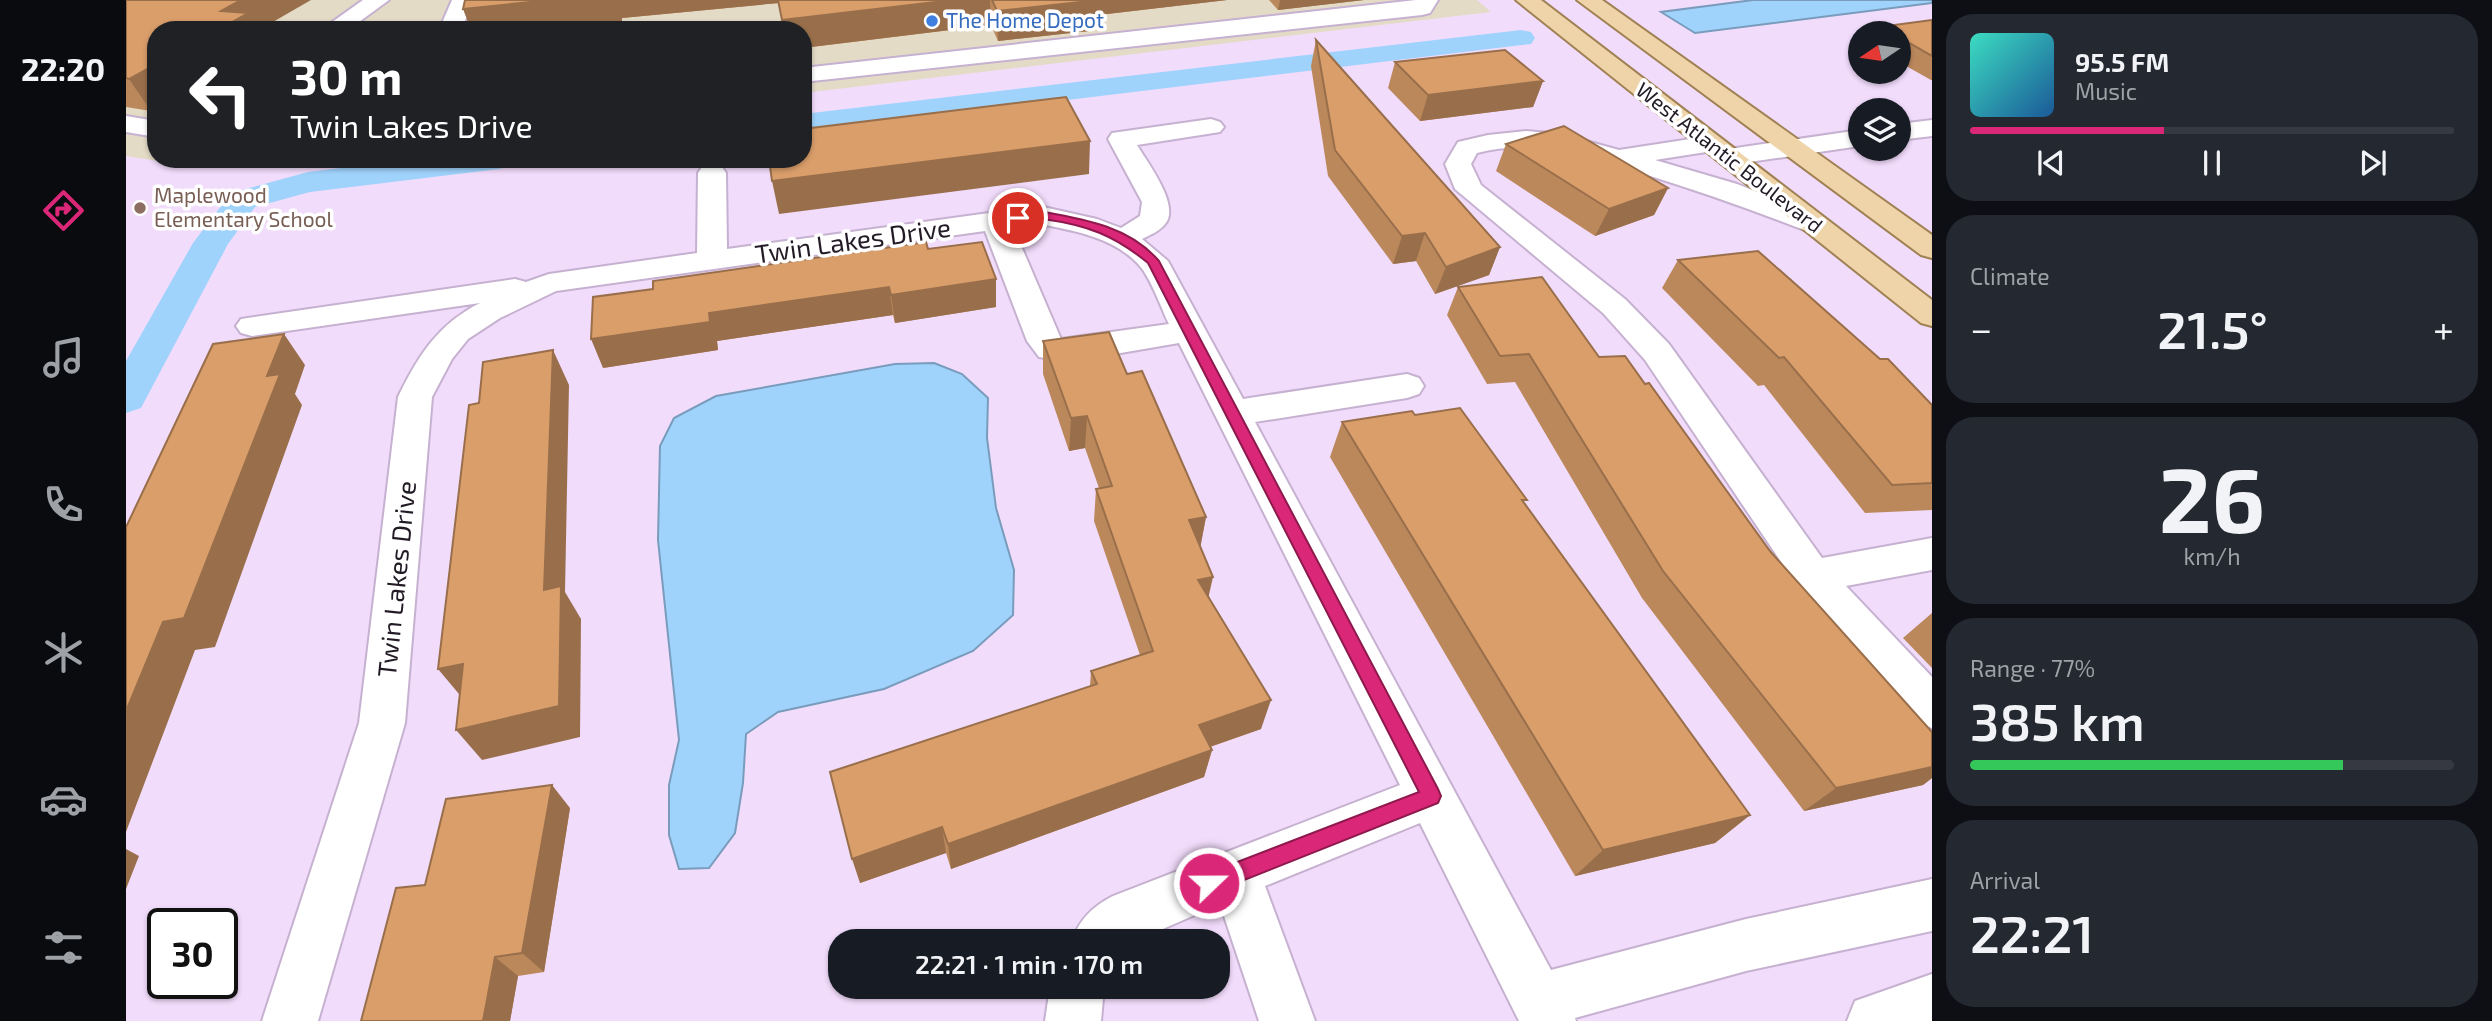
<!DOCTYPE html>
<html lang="en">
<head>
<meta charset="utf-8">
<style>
  body { margin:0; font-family:"Exo 2",sans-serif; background:#242831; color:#f1f3f6; height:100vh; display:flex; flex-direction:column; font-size:26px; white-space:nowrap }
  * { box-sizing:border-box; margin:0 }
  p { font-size:23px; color:#9ea1a6 }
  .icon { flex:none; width:38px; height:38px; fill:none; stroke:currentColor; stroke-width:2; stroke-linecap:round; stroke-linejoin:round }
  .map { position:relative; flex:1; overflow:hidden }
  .sheet { display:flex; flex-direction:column; gap:14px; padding:14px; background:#0d0f14; width:560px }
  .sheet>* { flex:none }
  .banner { position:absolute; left:21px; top:21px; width:665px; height:147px; border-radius:28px; box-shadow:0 2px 5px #0004; background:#202124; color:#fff; overflow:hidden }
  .needle { width:46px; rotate:257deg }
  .fabs { position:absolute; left:1722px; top:21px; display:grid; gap:14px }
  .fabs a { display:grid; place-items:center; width:63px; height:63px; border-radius:50%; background:#171b24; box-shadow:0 2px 5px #0004; font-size:35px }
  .speed { position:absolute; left:21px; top:908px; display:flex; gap:14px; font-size:35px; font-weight:700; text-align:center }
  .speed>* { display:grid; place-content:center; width:91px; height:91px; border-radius:50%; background:#171b24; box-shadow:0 2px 5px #0004; line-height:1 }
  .speed .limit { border:4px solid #111; border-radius:10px; background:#fff; color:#111 }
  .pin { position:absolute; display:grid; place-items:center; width:60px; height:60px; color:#fff; margin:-30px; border:4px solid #fff; border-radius:50%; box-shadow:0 2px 7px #0007 }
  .me { position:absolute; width:77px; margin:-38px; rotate:68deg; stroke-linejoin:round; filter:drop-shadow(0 0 5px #0008) }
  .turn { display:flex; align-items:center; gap:24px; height:147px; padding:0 28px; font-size:32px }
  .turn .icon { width:91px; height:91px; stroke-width:2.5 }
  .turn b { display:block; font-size:49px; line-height:60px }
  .big { font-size:52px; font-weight:600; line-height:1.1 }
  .sheet .card { flex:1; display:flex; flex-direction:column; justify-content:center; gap:10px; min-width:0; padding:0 24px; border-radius:28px; background:#242831 }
  .sheet .dial { align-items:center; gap:0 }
  .dial b { font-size:91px; line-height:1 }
  .song { display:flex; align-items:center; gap:21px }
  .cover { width:84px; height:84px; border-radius:10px; background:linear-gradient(135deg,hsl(170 70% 55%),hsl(210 70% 35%)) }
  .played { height:7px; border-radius:4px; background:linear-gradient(90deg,#db2777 40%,#363941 40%) }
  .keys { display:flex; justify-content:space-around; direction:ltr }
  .heat { display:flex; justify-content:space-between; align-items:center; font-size:38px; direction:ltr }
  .charge { height:10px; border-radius:5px; background:linear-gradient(90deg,#34c759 77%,#363941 0) }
  .trip { position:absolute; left:702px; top:929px; width:402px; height:70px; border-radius:28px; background:#171b24; box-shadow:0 2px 5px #0004; font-weight:600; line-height:70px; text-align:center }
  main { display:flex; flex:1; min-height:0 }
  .menu { display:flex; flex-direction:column; width:126px; justify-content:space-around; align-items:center; background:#090b0e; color:#9ea1a6 }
  .menu .icon { width:49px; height:49px }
  .menu .selected { color:#db2777 }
  .menu b { font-size:32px; color:#f1f3f6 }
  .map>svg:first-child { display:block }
  .commercial { fill:#e3dbc6 }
  .water { fill:#a0d3fc; stroke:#7a9cbc; stroke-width:2 }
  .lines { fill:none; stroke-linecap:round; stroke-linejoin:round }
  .canal { fill:#a0d3fc; fill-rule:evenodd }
  .minor-casing { stroke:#c6b1d0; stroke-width:4 }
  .major-casing { stroke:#9f8154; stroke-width:4 }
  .minor { fill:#fff; fill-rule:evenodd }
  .major { fill:#eed4a8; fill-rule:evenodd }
  .wall { fill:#bb885c }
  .shaded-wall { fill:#996f4b }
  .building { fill:#da9e6b; stroke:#996f4b; stroke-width:2 }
  .route { fill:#db2777; stroke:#8e194d; stroke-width:2 }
  .shop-dot { fill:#3f7fe0; stroke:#fff; stroke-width:2.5 }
  .education-dot { fill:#8d6e63; stroke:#fff; stroke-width:2.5 }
  .labels { text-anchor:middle; stroke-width:7; stroke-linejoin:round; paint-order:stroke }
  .far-shop-label { font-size:21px; fill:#366cbe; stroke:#fff; text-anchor:start }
  .far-street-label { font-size:21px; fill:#221a25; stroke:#fff }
  .far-education-label { font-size:21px; fill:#785e54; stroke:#fff; text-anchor:start }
  .street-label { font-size:26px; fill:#221a25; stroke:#fff }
</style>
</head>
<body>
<main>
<nav class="menu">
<b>22:20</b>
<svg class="icon selected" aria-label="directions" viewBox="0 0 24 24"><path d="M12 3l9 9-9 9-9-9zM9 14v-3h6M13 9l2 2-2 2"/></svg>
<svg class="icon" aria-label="music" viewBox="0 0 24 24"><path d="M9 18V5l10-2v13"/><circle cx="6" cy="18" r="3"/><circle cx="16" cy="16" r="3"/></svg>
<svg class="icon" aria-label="phone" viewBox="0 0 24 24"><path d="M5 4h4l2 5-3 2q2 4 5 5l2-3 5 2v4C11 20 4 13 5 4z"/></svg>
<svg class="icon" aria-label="climate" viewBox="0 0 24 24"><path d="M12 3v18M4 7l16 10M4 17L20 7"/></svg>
<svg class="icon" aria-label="car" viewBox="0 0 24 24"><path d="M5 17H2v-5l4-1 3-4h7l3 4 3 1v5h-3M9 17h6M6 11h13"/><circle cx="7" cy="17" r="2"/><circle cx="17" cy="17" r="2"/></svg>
<svg class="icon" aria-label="filters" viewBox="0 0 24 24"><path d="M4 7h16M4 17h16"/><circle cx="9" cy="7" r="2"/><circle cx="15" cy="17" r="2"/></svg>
</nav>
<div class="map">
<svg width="1806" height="1021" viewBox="0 0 1806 1021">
  <rect width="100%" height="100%" fill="#f2dcfc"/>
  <path class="commercial" d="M 0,0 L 1351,0 L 1365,12 L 677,93 L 677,30 L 30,30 L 30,159 L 109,159 L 56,165 L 0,156 Z"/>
  <g class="water">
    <path d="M 1627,0 L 1806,0 L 1806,3 L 1569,33 L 1535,12 Z"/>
    <path d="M 808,363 L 836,374 L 862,398 L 861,438 L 870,508 L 888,570 L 887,615 L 847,651 L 758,689 L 652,712 L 620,734 L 617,783 L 609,833 L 583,868 L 553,869 L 543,835 L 543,785 L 553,740 L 532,540 L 534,446 L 548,418 L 590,396 L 769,364 Z"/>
  </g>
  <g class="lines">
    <g class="canal">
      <path d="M 1395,30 L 1405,32 L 1409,38 L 1405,44 L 677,132 L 677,114 Z"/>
      <path d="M 288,159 L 389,159 L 385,166 L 373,169 L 184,192 L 129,207 L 102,244 L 15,408 L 0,413 L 0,361 L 67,243 L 105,193 L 182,172 Z"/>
    </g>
    <defs>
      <g id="minor">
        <path d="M 237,0 L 263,0 L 222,30 L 195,30 Z"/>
        <path d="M 326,0 L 348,0 L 335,30 L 313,30 Z"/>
        <path d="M 1290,0 L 1312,0 L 1304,13 L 1296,15 L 677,82 L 677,68 Z"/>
        <path d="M 0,116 L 30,121 L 30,137 L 0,132 Z"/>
        <path d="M 1085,119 L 1094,122 L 1098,127 L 1094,132 L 1011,145 C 1021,162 1055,206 1039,224 C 1034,231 1024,235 1016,239 L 1042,261 L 1117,399 L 1281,374 L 1293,378 L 1298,386 L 1293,394 L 1281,398 L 1129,422 L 1425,970 L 1620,919 L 1806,879 L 1806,931 L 1620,971 L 1449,1018 L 1450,1021 L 1393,1021 L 1294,823 L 1139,886 L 1189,1021 L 1133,1021 L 1094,904 L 1007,942 L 945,942 C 954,919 966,907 987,896 L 1274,785 L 1053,343 L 942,362 L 913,357 L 901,341 L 859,231 L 430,291 L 374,318 L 342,339 L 326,359 L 306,397 L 279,723 L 192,1021 L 136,1021 L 233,723 L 272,397 C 292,356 312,324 354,303 L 126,336 L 115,333 L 110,326 L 115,319 L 389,279 L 400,282 L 423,274 L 571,253 L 572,173 L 576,167 L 586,165 L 596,167 L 600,173 L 601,249 L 913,206 L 971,219 L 995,228 L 1014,216 L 1016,202 L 982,139 L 986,133 ZM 913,224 C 947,230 989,238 1013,265 C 1025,278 1035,308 1043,324 L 935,339 L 887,227 Z"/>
        <path d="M 1806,120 L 1806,136 L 1773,140 L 1773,124 Z"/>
        <path d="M 1734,130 L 1734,146 L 1603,165 L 1594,163 L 1590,157 L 1594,151 L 1603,149 Z"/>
        <path d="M 1400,131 L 1435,134 L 1493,150 L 1584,136 L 1593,138 L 1597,144 L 1593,150 L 1529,160 L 1611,184 L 1698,218 L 1702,224 L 1698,230 L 1688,233 L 1678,230 C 1624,209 1570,190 1515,173 C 1460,157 1409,138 1351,153 L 1345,164 L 1355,185 L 1499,299 L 1543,344 L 1696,558 L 1806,538 L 1806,570 L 1720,586 L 1806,677 L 1806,728 L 1790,722 L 1672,587 L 1519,360 L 1477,313 L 1329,189 L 1319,164 L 1332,142 L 1362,135 Z"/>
        <path d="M 1806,974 L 1806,1021 L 1721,1021 L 1729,1001 Z"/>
        <path d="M 924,987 L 978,987 L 975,1021 L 919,1021 Z"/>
      </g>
      <g id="major">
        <path d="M 1390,0 L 1415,0 L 1806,300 L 1806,326 L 1795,323 Z"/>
        <path d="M 1451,0 L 1476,0 L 1806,235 L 1806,258 L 1795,255 Z"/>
      </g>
    </defs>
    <use href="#minor" class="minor-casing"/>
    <use href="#major" class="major-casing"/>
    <use href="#minor" class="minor"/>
    <use href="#major" class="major"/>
  </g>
  <g class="wall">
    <path d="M 0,0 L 30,30 L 30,108 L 25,111 L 0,107 Z"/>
    <path d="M 339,0 L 1101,0 L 964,16 L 963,31 L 872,41 L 865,25 L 677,48 L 677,30 L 657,30 L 653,3 L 496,18 L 496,23 Z"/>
    <path d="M 1143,0 L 1238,0 L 1152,10 Z"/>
    <path d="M 1806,20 L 1806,80 L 1805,80 L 1773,62 L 1773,33 L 1749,33 L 1753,27 Z"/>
    <path d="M 1190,40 L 1374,247 L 1363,275 L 1309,294 L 1290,261 L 1267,264 L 1202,176 L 1185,66 Z"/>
    <path d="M 1269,62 L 1417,81 L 1407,107 L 1294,121 L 1262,88 Z"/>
    <path d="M 1380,144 L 1542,188 L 1528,215 L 1469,236 L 1370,171 Z"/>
    <path d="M 802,249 L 870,307 L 769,323 L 767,315 L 591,341 L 592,350 L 477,368 Z"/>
    <path d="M 1552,260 L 1806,405 L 1806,510 L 1739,513 L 1638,385 L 1632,386 L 1536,288 Z"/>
    <path d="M 1332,287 L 1473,357 L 1519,384 L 1644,551 L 1806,732 L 1806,778 L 1797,785 L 1678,811 L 1516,598 L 1389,382 L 1361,384 L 1321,315 Z"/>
    <path d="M 917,341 L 1001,374 L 1080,517 L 1074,547 L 1083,596 L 1135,729 L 1084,747 L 1086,750 L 1078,777 L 825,869 L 820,853 L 734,883 L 964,686 L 965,671 L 1014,655 L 968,521 L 970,489 L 973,488 L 959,448 L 943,451 L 917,374 Z"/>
    <path d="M 1289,415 L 1399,504 L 1624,815 L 1589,843 L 1449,876 L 1204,457 L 1216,422 Z"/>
    <path d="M 1806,613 L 1806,668 L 1777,638 Z"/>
    <path d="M 444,808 L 418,972 L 392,976 L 384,1021 L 235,1021 Z"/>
  </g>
  <g class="shaded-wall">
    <path d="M 115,0 L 185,0 L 133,30 L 92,30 L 95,11 Z"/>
    <path d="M 424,0 L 652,0 L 653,3 L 496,18 L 496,23 L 431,30 L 345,30 L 337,9 Z"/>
    <path d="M 827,0 L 864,0 L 865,25 L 677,48 L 677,30 L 657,30 L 656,20 Z"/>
    <path d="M 954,0 L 1101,0 L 964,16 L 963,31 L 872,41 L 871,11 Z"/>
    <path d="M 1154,0 L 1238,0 L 1152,10 Z"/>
    <path d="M 30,64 L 30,108 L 25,111 L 3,79 Z"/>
    <path d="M 1417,81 L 1407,107 L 1294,121 L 1302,95 Z"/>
    <path d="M 964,141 L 963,174 L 653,214 L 646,181 Z"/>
    <path d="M 1542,188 L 1528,215 L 1469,236 L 1483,209 Z"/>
    <path d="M 1299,233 L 1290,261 L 1267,264 L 1276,236 Z"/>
    <path d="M 1374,247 L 1363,275 L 1309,294 L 1320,267 Z"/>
    <path d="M 870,279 L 870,307 L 769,323 L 765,295 Z"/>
    <path d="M 763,287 L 767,315 L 591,341 L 592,350 L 477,368 L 465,339 L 583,313 Z"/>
    <path d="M 158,334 L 179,365 L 169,394 L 176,405 L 89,647 L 69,650 L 0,832 L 0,711 Z"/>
    <path d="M 427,350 L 443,385 L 439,592 L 455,619 L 454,737 L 356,760 L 330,730 L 418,590 Z"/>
    <path d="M 961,416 L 959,448 L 943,451 L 945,418 Z"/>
    <path d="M 1080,517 L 1074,549 L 1063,520 Z"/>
    <path d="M 1087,577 L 1080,608 L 1072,580 Z"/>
    <path d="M 337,664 L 338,700 L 312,669 Z"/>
    <path d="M 1145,700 L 1135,729 L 1066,753 L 1073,725 Z"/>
    <path d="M 1086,750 L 1078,777 L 825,869 L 822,844 Z"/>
    <path d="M 1806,767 L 1806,778 L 1797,785 L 1678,811 L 1710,788 Z"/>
    <path d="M 426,785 L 444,808 L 418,972 L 396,953 Z"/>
    <path d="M 1624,815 L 1589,843 L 1449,876 L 1477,850 Z"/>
    <path d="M 816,827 L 820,853 L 734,883 L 726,859 Z"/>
    <path d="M 0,849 L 13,856 L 0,889 Z"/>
    <path d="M 369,957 L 392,976 L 384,1021 L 357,1021 Z"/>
  </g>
  <g class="building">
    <path d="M 0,0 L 115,0 L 95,11 L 122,13 L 92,30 L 30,30 L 30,64 L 3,79 L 0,78 Z"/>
    <path d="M 339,0 L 424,0 L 337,9 Z"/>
    <path d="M 652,0 L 827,0 L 656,20 Z"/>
    <path d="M 866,0 L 963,0 L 964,1 L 871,11 Z"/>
    <path d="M 1806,20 L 1806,56 L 1773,37 L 1773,33 L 1765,33 L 1753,27 Z"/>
    <path d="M 1190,40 L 1374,247 L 1320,267 L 1299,233 L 1276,236 L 1209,150 Z"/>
    <path d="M 1379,50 L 1417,81 L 1302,95 L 1269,62 Z"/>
    <path d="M 940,97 L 964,141 L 646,181 L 643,159 L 677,159 L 677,129 Z"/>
    <path d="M 1438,126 L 1542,188 L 1483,209 L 1380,144 Z"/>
    <path d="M 800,242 L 802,249 L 856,242 L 870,279 L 765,295 L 763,287 L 583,313 L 584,322 L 465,339 L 467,297 L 527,289 L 527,281 Z"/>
    <path d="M 1632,251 L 1754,359 L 1762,359 L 1806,405 L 1806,483 L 1766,485 L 1658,357 L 1653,358 L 1552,260 Z"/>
    <path d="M 1416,277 L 1473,357 L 1499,356 L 1519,384 L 1523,383 L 1644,551 L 1806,732 L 1806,767 L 1710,788 L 1537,571 L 1403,354 L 1374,356 L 1332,287 Z"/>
    <path d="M 983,332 L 1001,374 L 1016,371 L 1080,517 L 1063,520 L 1087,577 L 1072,580 L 1145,700 L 1073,725 L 1086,750 L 822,844 L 816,827 L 726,859 L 704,772 L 971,684 L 965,671 L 1027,651 L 970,489 L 986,486 L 961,416 L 945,418 L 917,341 Z"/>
    <path d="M 158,334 L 141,376 L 154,374 L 58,618 L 37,622 L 0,711 L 0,527 L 87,344 Z"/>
    <path d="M 427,350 L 418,590 L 435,586 L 433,706 L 330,730 L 337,664 L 312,669 L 343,405 L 353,403 L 357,362 Z"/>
    <path d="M 1334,408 L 1401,500 L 1396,500 L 1624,815 L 1477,850 L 1216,422 L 1286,411 L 1289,415 Z"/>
    <path d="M 426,785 L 396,953 L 369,957 L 357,1021 L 235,1021 L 270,888 L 299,885 L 320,799 Z"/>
  </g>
  <path class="route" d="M 913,211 C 957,219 1003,226 1033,261 L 1312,789 L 1315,796 L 1312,803 L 1083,894 L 1075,891 L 1072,883 L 1075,876 L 1293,792 L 1022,263 C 988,235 961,225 917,219 C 906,217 895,224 886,218 Z"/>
  <circle class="shop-dot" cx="806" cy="21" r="7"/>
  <circle class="education-dot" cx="14" cy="208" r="7"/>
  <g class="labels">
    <g class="far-shop-label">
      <text x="820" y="28">The Home Depot</text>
    </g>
    <g class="far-street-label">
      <text transform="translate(1603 158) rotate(38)" y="7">West Atlantic Boulevard</text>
    </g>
    <g class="far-education-label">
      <text x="28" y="203">Maplewood<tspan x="28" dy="24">Elementary School</tspan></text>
    </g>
    <g class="street-label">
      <text transform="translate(727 241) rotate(-8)" y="9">Twin Lakes Drive</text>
      <text transform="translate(271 579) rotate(-84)" y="9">Twin Lakes Drive</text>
    </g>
  </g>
</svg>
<div class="fabs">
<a><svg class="needle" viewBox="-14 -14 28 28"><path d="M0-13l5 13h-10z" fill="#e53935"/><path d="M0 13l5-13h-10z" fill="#9ea1a6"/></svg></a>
<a><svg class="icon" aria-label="layers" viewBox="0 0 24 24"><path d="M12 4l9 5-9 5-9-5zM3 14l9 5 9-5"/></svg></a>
</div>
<div class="speed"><div class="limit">30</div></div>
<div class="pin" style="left:892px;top:218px;background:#d93025"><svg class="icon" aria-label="arrive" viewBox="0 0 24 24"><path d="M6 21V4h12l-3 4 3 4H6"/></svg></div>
<svg class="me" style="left:1083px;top:883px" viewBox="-20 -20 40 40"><circle r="17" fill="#db2777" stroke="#fff" stroke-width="3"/><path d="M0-11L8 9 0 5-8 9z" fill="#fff"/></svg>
<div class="trip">22:21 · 1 min · 170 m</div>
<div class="banner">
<div class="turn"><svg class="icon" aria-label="left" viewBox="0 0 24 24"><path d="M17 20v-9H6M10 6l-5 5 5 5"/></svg><div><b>30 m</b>Twin Lakes Drive</div></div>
</div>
</div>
<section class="sheet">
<div class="card">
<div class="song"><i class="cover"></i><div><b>95.5 FM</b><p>Music</p></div></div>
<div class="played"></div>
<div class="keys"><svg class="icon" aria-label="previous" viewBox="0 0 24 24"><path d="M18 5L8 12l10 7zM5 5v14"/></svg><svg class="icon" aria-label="pause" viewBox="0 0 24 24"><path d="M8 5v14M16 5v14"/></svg><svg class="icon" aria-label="next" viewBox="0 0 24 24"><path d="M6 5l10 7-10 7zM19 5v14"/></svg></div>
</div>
<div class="card"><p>Climate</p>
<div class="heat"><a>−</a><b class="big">21.5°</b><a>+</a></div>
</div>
<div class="card dial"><b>26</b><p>km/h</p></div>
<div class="card"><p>Range · 77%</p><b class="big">385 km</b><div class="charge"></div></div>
<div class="card"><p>Arrival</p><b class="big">22:21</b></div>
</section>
</main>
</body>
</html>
